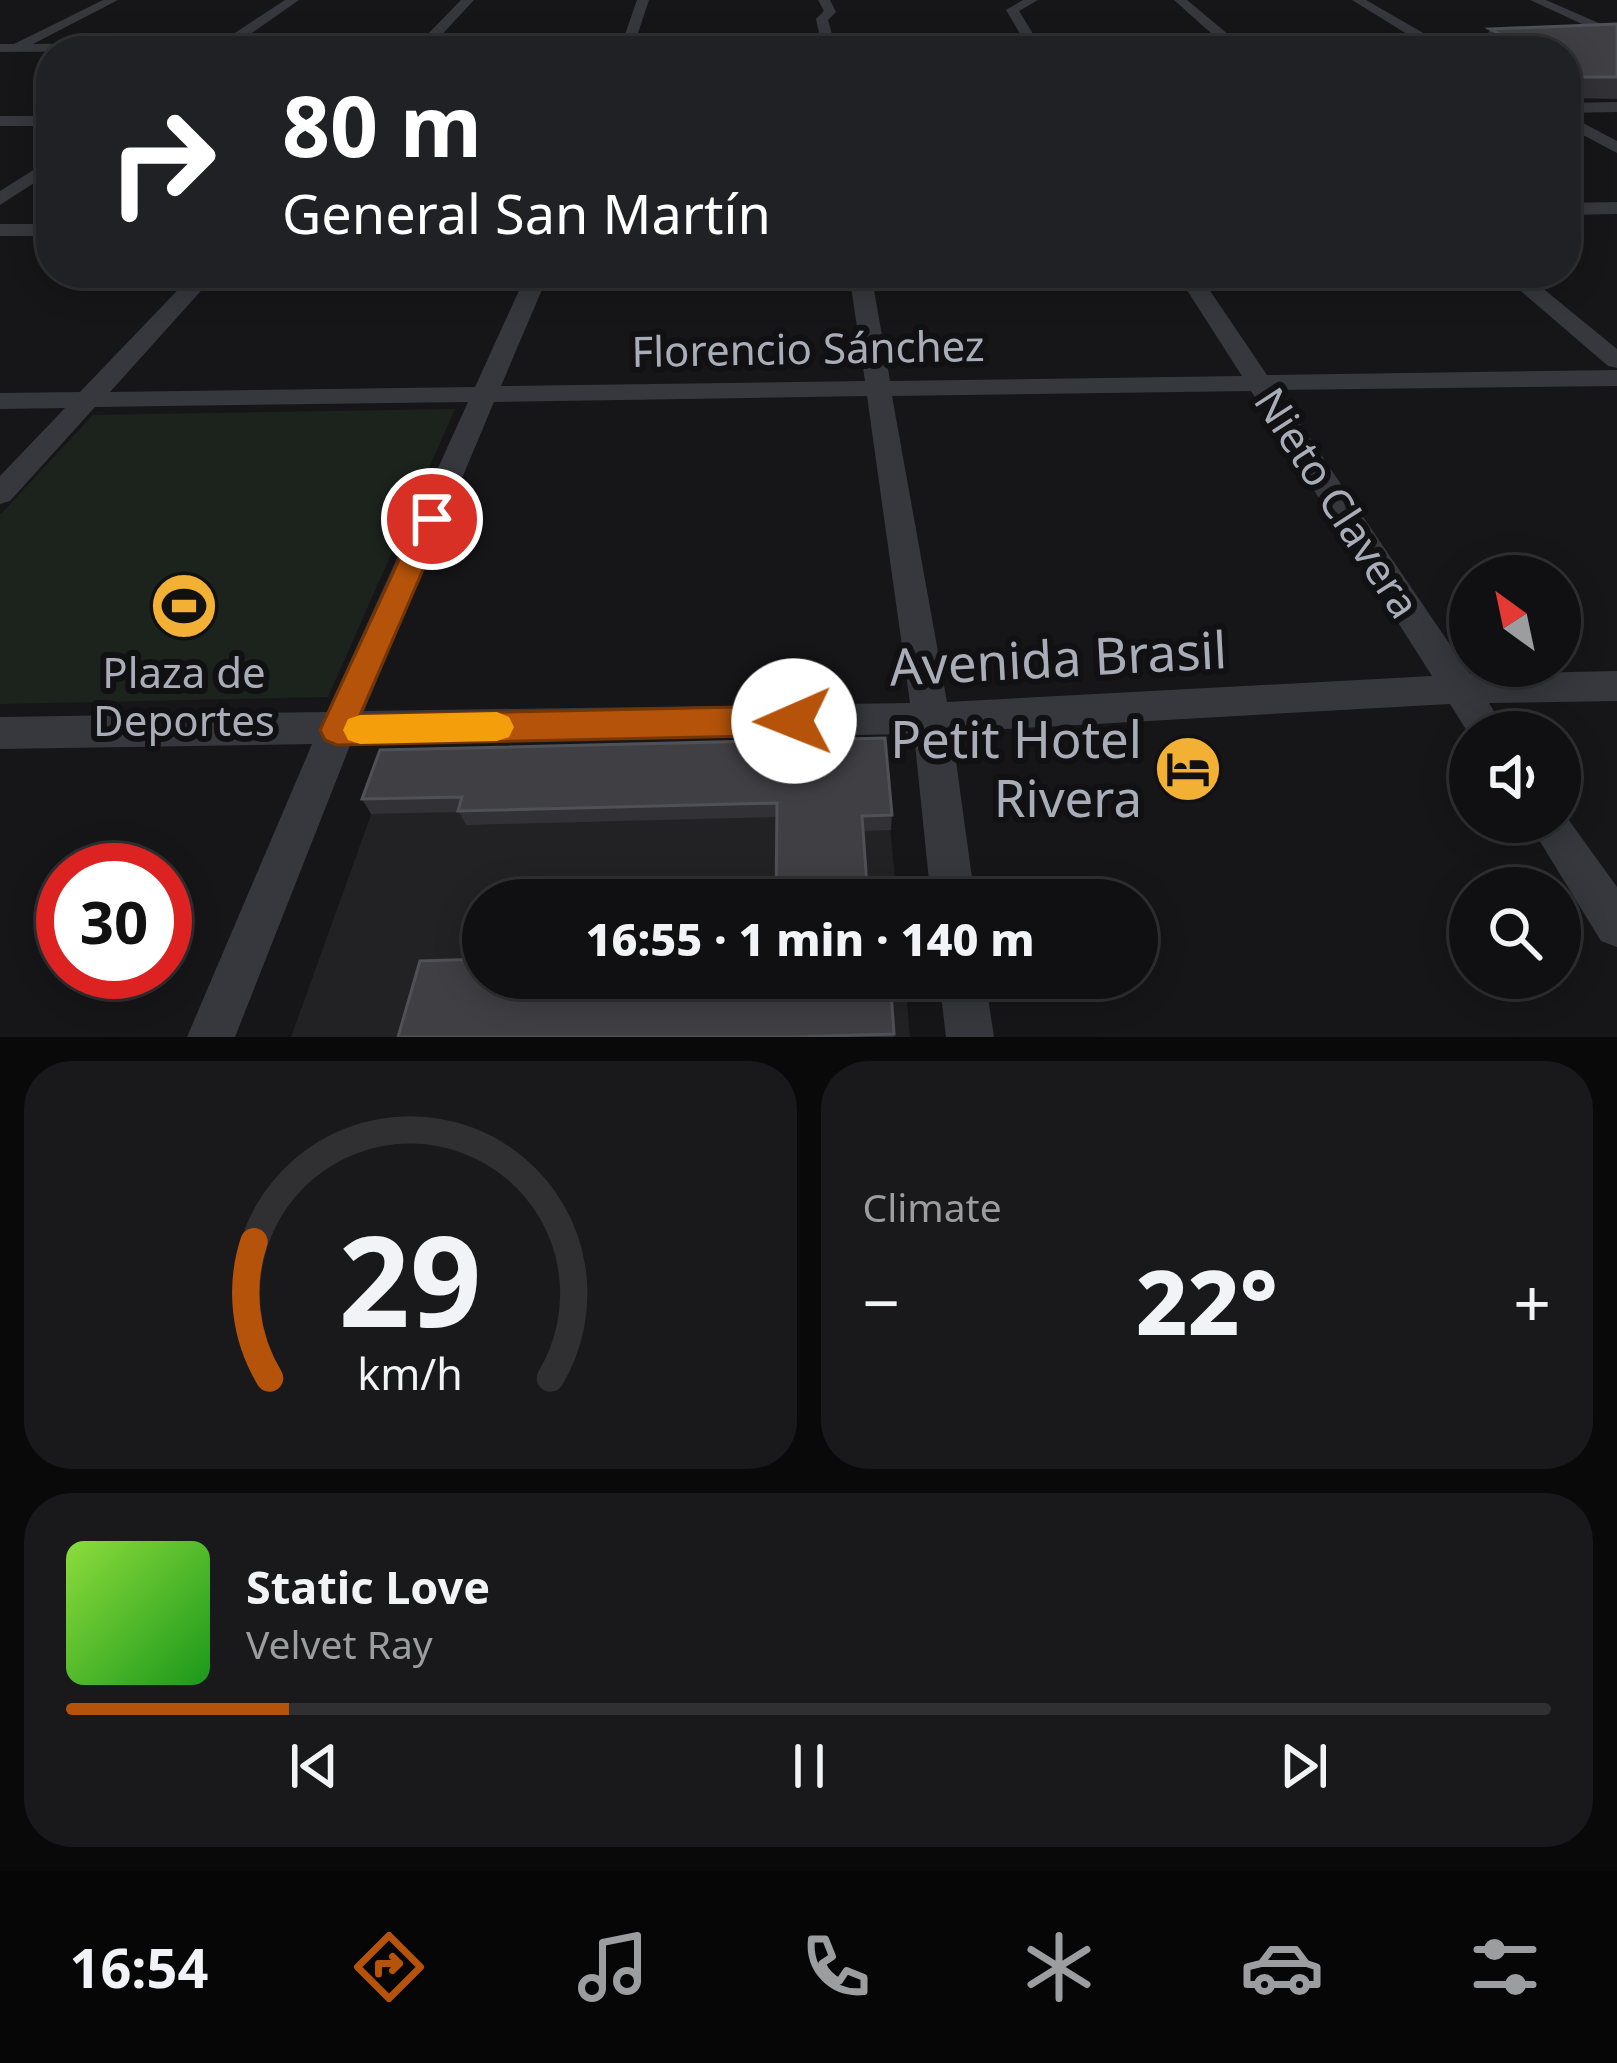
<!DOCTYPE html>
<html lang="en">
<head>
<meta charset="utf-8">
<style>
  body { margin:0; font-family:"Noto Sans",sans-serif; background:#19191b; color:#f1f3f6; height:100vh; display:flex; flex-direction:column; font-size:45px; white-space:nowrap }
  * { box-sizing:border-box; margin:0 }
  p { font-size:39px; color:#9c9d9f }
  .icon { flex:none; width:66px; height:66px; fill:none; stroke:currentColor; stroke-width:2; stroke-linecap:round; stroke-linejoin:round }
  .map { position:relative; height:1037px; overflow:hidden }
  .drawer { display:flex; flex-direction:column; gap:24px; padding:24px; background:#09090a; flex:1 }
  .drawer>* { flex:none }
  .hud { position:absolute; left:36px; top:36px; width:1545px; height:252px; border-radius:48px; box-shadow:0 6px 30px #0003,0 0 0 3px #303032; background:#202124; color:#fff; overflow:hidden }
  .needle { width:78px; rotate:327deg }
  .fabs { position:absolute; left:1449px; top:555px; display:grid; gap:24px }
  .fabs a { display:grid; place-items:center; width:132px; height:132px; border-radius:50%; background:#101012; box-shadow:0 6px 30px #0003,0 0 0 3px #303032; font-size:60px }
  .speed { position:absolute; left:36px; top:843px; display:flex; gap:24px; font-size:60px; font-weight:700; text-align:center }
  .speed>* { display:grid; place-content:center; width:156px; height:156px; border-radius:50%; background:#101012; box-shadow:0 6px 30px #0003,0 0 0 3px #303032; line-height:1 }
  .speed .limit { border:18px solid #d22; background:#fff; color:#111 }
  .pin { position:absolute; display:grid; place-items:center; width:102px; height:102px; color:#fff; margin:-51px; border:6px solid #fff; border-radius:50%; box-shadow:0 3px 12px #0007 }
  .me { position:absolute; width:132px; margin:-66px; rotate:269deg; stroke-linejoin:round; filter:drop-shadow(0 0 9px #0008) }
  .turn { display:flex; align-items:center; gap:42px; height:252px; padding:0 48px; font-size:54px }
  .turn .icon { width:156px; height:156px; stroke-width:2.5 }
  .turn b { display:block; font-size:84px; line-height:102px }
  .big { font-size:90px; font-weight:800; line-height:1.1 }
  .drawer .widget { flex:1; display:flex; flex-direction:column; justify-content:center; gap:18px; min-width:0; padding:0 42px; border-radius:48px; background:#19191b }
  .drawer .dial { align-items:center; gap:0 }
  .dial svg { height:312px; overflow:visible; fill:none; stroke:#303032; stroke-width:7; stroke-linecap:round; text-anchor:middle }
  .dial text { fill:#f1f3f6; stroke:none }
  .song { display:flex; align-items:center; gap:36px }
  .cover { width:144px; height:144px; border-radius:18px; background:linear-gradient(135deg,hsl(90 70% 55%),hsl(120 70% 35%)) }
  .played { height:12px; border-radius:6px; background:linear-gradient(90deg,#b45309 15%,#303032 15%) }
  .keys { display:flex; justify-content:space-around; direction:ltr }
  .heat { display:flex; justify-content:space-between; align-items:center; font-size:66px; direction:ltr }
  .drawer .tiles { flex:1; display:grid; gap:24px; grid-template-columns:1fr 1fr }
  .widget:last-child { grid-column:span 2 }
  .trip { position:absolute; left:462px; top:879px; width:696px; height:120px; border-radius:60px; background:#101012; box-shadow:0 6px 30px #0003,0 0 0 3px #303032; font-weight:800; line-height:120px; text-align:center }
  .tabs { display:flex; height:192px; justify-content:space-around; align-items:center; background:#060607; color:#9c9d9f }
  .tabs .icon { width:84px; height:84px }
  .tabs .selected { color:#b45309 }
  .tabs b { font-size:54px; color:#f1f3f6 }
  .map>svg:first-child { display:block }
  .built { fill:#222225 }
  .green { fill:#1c231d }
  .lines { fill:none; stroke-linecap:round; stroke-linejoin:round }
  .lane { fill:#37383d; fill-rule:evenodd }
  .street { fill:#37383d; fill-rule:evenodd }
  .wall { fill:#323236 }
  .building { fill:#3f3f44; stroke:#4f5156; stroke-width:3 }
  .route { fill:#b45309; stroke:#753606; stroke-width:3 }
  .slow { fill:#f59e0b }
  .labels { text-anchor:middle; stroke-width:12; stroke-linejoin:round; paint-order:stroke }
  .street-label { font-size:42px; fill:#a8adb8; stroke:#111113 }
  .poi-label { font-size:42px; fill:#a8adb8; stroke:#111113 }
  .near-street-label { font-size:51px; fill:#a8adb8; stroke:#111113 }
  .near-poi-label { font-size:51px; fill:#a8adb8; stroke:#111113; text-anchor:end }
</style>
</head>
<body>
<div class="map">
<svg width="1617" height="1037" viewBox="0 0 1617 1037">
  <rect width="100%" height="100%" fill="#161618"/>
  <path class="built" d="M 883,753 L 897,900 L 483,900 L 483,978 L 905,978 L 910,1037 L 291,1037 L 389,765 Z"/>
  <path class="green" d="M 455,409 L 328,697 L 0,704 L 0,515 L 93,415 Z"/>
  <g class="lines">
    <path class="lane" d="M 1443,49 L 1451,50 L 1452,51 L 1442,51 Z"/>
    <g class="street">
      <path d="M 103,0 L 118,0 L 33,44 L 221,42 L 285,0 L 299,0 L 239,42 L 421,41 L 461,0 L 474,0 L 436,41 L 623,40 L 637,0 L 649,0 L 636,39 L 820,38 L 816,19 L 824,11 L 818,0 L 830,0 L 836,12 L 828,20 L 833,38 L 1022,37 L 1006,10 L 1023,0 L 1038,0 L 1019,11 L 1035,37 L 1213,35 L 1174,0 L 1187,0 L 1229,35 L 1407,34 L 1352,0 L 1366,0 L 1425,34 L 1527,33 L 1533,37 L 1527,41 L 1237,43 L 1230,47 L 1222,43 L 1040,44 L 1045,51 L 1031,51 L 1027,45 L 835,46 L 837,51 L 823,51 L 822,46 L 0,52 L 0,44 L 14,44 Z"/>
      <path d="M 1530,0 L 1546,0 L 1617,31 L 1617,40 Z"/>
      <path d="M 1617,102 L 1617,112 L 1566,113 L 1566,103 Z"/>
      <path d="M 1566,114 L 1617,141 L 1617,153 L 1566,126 Z"/>
      <rect x="0" y="116" width="51" height="10"/>
      <path d="M 51,159 L 51,172 L 0,205 L 0,191 Z"/>
      <path d="M 1617,202 L 1617,214 L 1566,215 L 1566,203 Z"/>
      <rect x="0" y="224" width="51" height="12"/>
      <path d="M 194,273 L 217,273 L 110,392 L 475,387 L 527,273 L 549,273 L 501,386 L 865,381 L 849,273 L 871,273 L 890,381 L 1242,376 L 1176,273 L 1198,273 L 1267,375 L 1617,370 L 1617,386 L 1277,390 L 1470,674 L 1617,671 L 1617,701 L 1489,703 L 1507,732 L 1470,732 L 1470,736 L 1450,704 L 952,732 L 975,900 L 931,900 L 914,734 L 351,743 L 235,1037 L 187,1037 L 312,744 L 0,749 L 0,717 L 327,712 L 468,402 L 95,407 L 10,501 L 0,504 L 0,476 L 65,408 L 0,409 L 0,393 L 80,392 ZM 1251,391 L 1432,676 L 947,702 L 892,396 ZM 867,396 L 910,703 L 364,711 L 494,402 Z"/>
      <path d="M 1500,273 L 1524,273 L 1617,349 L 1617,368 L 1608,366 Z"/>
      <path d="M 1560,808 L 1617,887 L 1617,947 L 1601,941 L 1528,822 L 1560,822 Z"/>
      <path d="M 939,978 L 985,978 L 994,1037 L 946,1037 Z"/>
    </g>
  </g>
  <g class="wall">
    <path d="M 1617,24 L 1617,99 L 1572,98 L 1566,95 L 1566,51 L 1484,51 L 1481,49 L 1490,29 Z"/>
    <path d="M 380,750 L 892,815 L 891,830 L 863,831 L 777,817 L 466,825 L 459,812 L 371,814 L 362,799 Z"/>
    <path d="M 894,1034 L 894,1037 L 398,1037 Z"/>
  </g>
  <g class="building">
    <path d="M 1617,24 L 1617,77 L 1584,77 L 1566,67 L 1566,51 L 1533,51 L 1490,29 Z"/>
    <path d="M 885,738 L 892,815 L 862,816 L 868,900 L 776,900 L 777,803 L 458,811 L 462,797 L 362,799 L 380,750 Z"/>
    <path d="M 483,959 L 483,978 L 890,978 L 894,1034 L 794,1037 L 398,1037 L 420,961 Z"/>
  </g>
  <path class="route" d="M 432,510 L 445,519 L 360,715 L 794,706 L 805,711 L 810,721 L 805,731 L 794,735 L 337,745 L 325,740 L 320,730 L 418,519 Z"/>
  <path class="slow" d="M 497,712 L 509,717 L 514,727 L 509,737 L 497,741 L 360,744 L 348,740 L 343,730 L 348,719 L 360,715 Z"/>
  <defs>
    <symbol id="stadium-disc" viewBox="-11 -11 22 22"><circle r="9.5" fill="#f2b134" stroke="#111113"/><path d="M0-5a6.5 5 0 1 0 0 10a6.5 5 0 1 0 0-10ZM-3.5-1.8h7v3.6h-7Z" fill="#111"/></symbol>
    <symbol id="hotel-disc" viewBox="-11 -11 22 22"><circle r="9.5" fill="#f2b134" stroke="#111113"/><path d="M-6-4.5h1.5V1H6V5H4.5V3h-9V5H-6ZM-4 0a1.8 1.8 0 1 1 3.6 0ZM.5 0V-2.5h3Q6-2.5 6 0Z" fill="#111"/></symbol>
  </defs>
  <g fill-rule="evenodd">
    <use href="#stadium-disc" x="146" y="568" width="76" height="76"/>
    <use href="#hotel-disc" x="1150" y="731" width="76" height="76"/>
  </g>
  <g class="labels">
    <g class="street-label">
      <text transform="translate(808 349) rotate(-1)" y="15">Florencio Sánchez</text>
      <text transform="translate(1337 503) rotate(57)" y="15">Nieto Clavera</text>
    </g>
    <g class="poi-label">
      <text x="184" y="688">Plaza de<tspan x="184" dy="48">Deportes</tspan></text>
    </g>
    <g class="near-street-label">
      <text transform="translate(1058 659) rotate(-3)" y="18">Avenida Brasil</text>
    </g>
    <g class="near-poi-label">
      <text x="1142" y="758">Petit Hotel<tspan x="1142" dy="59">Rivera</tspan></text>
    </g>
  </g>
</svg>
<div class="fabs">
<a><svg class="needle" viewBox="-14 -14 28 28"><path d="M0-13l5 13h-10z" fill="#e53935"/><path d="M0 13l5-13h-10z" fill="#9c9d9f"/></svg></a>
<a><svg class="icon" aria-label="sound" viewBox="0 0 24 24"><path d="M4 9h4l5-4v14l-5-4H4zM17 9q2 3 0 6"/></svg></a>
<a><svg class="icon" aria-label="search" viewBox="0 0 24 24"><circle cx="10" cy="10" r="6"/><path d="M15 15l6 6"/></svg></a>
</div>
<div class="speed"><div class="limit">30</div></div>
<div class="pin" style="left:432px;top:519px;background:#d93025"><svg class="icon" aria-label="arrive" viewBox="0 0 24 24"><path d="M6 21V4h12l-3 4 3 4H6"/></svg></div>
<svg class="me" style="left:794px;top:721px" viewBox="-20 -20 40 40"><circle r="19" fill="#fff"/><path d="M0-13L10 11 0 6-10 11z" fill="#b45309"/></svg>
<div class="trip">16:55 · 1 min · 140 m</div>
<div class="hud">
<div class="turn"><svg class="icon" aria-label="right" viewBox="0 0 24 24"><path d="M7 20v-9h11M14 6l5 5-5 5"/></svg><div><b>80 m</b>General San Martín</div></div>
</div>
</div>
<section class="drawer">
<div class="tiles">
<div class="widget dial"><svg viewBox="0 0 100 80">
<path d="M14 69A42 42 0 1 1 86 69"/>
<path d="M14 69A42 42 0 0 1 10 34" stroke="#b45309"/>
<text x="50" y="56" font-size="32" font-weight="700">29</text>
<text x="50" y="72" font-size="11">km/h</text>
</svg></div>
<div class="widget"><p>Climate</p>
<div class="heat"><a>−</a><b class="big">22°</b><a>+</a></div>
</div>
<div class="widget">
<div class="song"><i class="cover"></i><div><b>Static Love</b><p>Velvet Ray</p></div></div>
<div class="played"></div>
<div class="keys"><svg class="icon" aria-label="previous" viewBox="0 0 24 24"><path d="M18 5L8 12l10 7zM5 5v14"/></svg><svg class="icon" aria-label="pause" viewBox="0 0 24 24"><path d="M8 5v14M16 5v14"/></svg><svg class="icon" aria-label="next" viewBox="0 0 24 24"><path d="M6 5l10 7-10 7zM19 5v14"/></svg></div>
</div>
</div>
</section>
<nav class="tabs">
<b>16:54</b>
<svg class="icon selected" aria-label="directions" viewBox="0 0 24 24"><path d="M12 3l9 9-9 9-9-9zM9 14v-3h6M13 9l2 2-2 2"/></svg>
<svg class="icon" aria-label="music" viewBox="0 0 24 24"><path d="M9 18V5l10-2v13"/><circle cx="6" cy="18" r="3"/><circle cx="16" cy="16" r="3"/></svg>
<svg class="icon" aria-label="phone" viewBox="0 0 24 24"><path d="M5 4h4l2 5-3 2q2 4 5 5l2-3 5 2v4C11 20 4 13 5 4z"/></svg>
<svg class="icon" aria-label="climate" viewBox="0 0 24 24"><path d="M12 3v18M4 7l16 10M4 17L20 7"/></svg>
<svg class="icon" aria-label="car" viewBox="0 0 24 24"><path d="M5 17H2v-5l4-1 3-4h7l3 4 3 1v5h-3M9 17h6M6 11h13"/><circle cx="7" cy="17" r="2"/><circle cx="17" cy="17" r="2"/></svg>
<svg class="icon" aria-label="filters" viewBox="0 0 24 24"><path d="M4 7h16M4 17h16"/><circle cx="9" cy="7" r="2"/><circle cx="15" cy="17" r="2"/></svg>
</nav>
</body>
</html>
